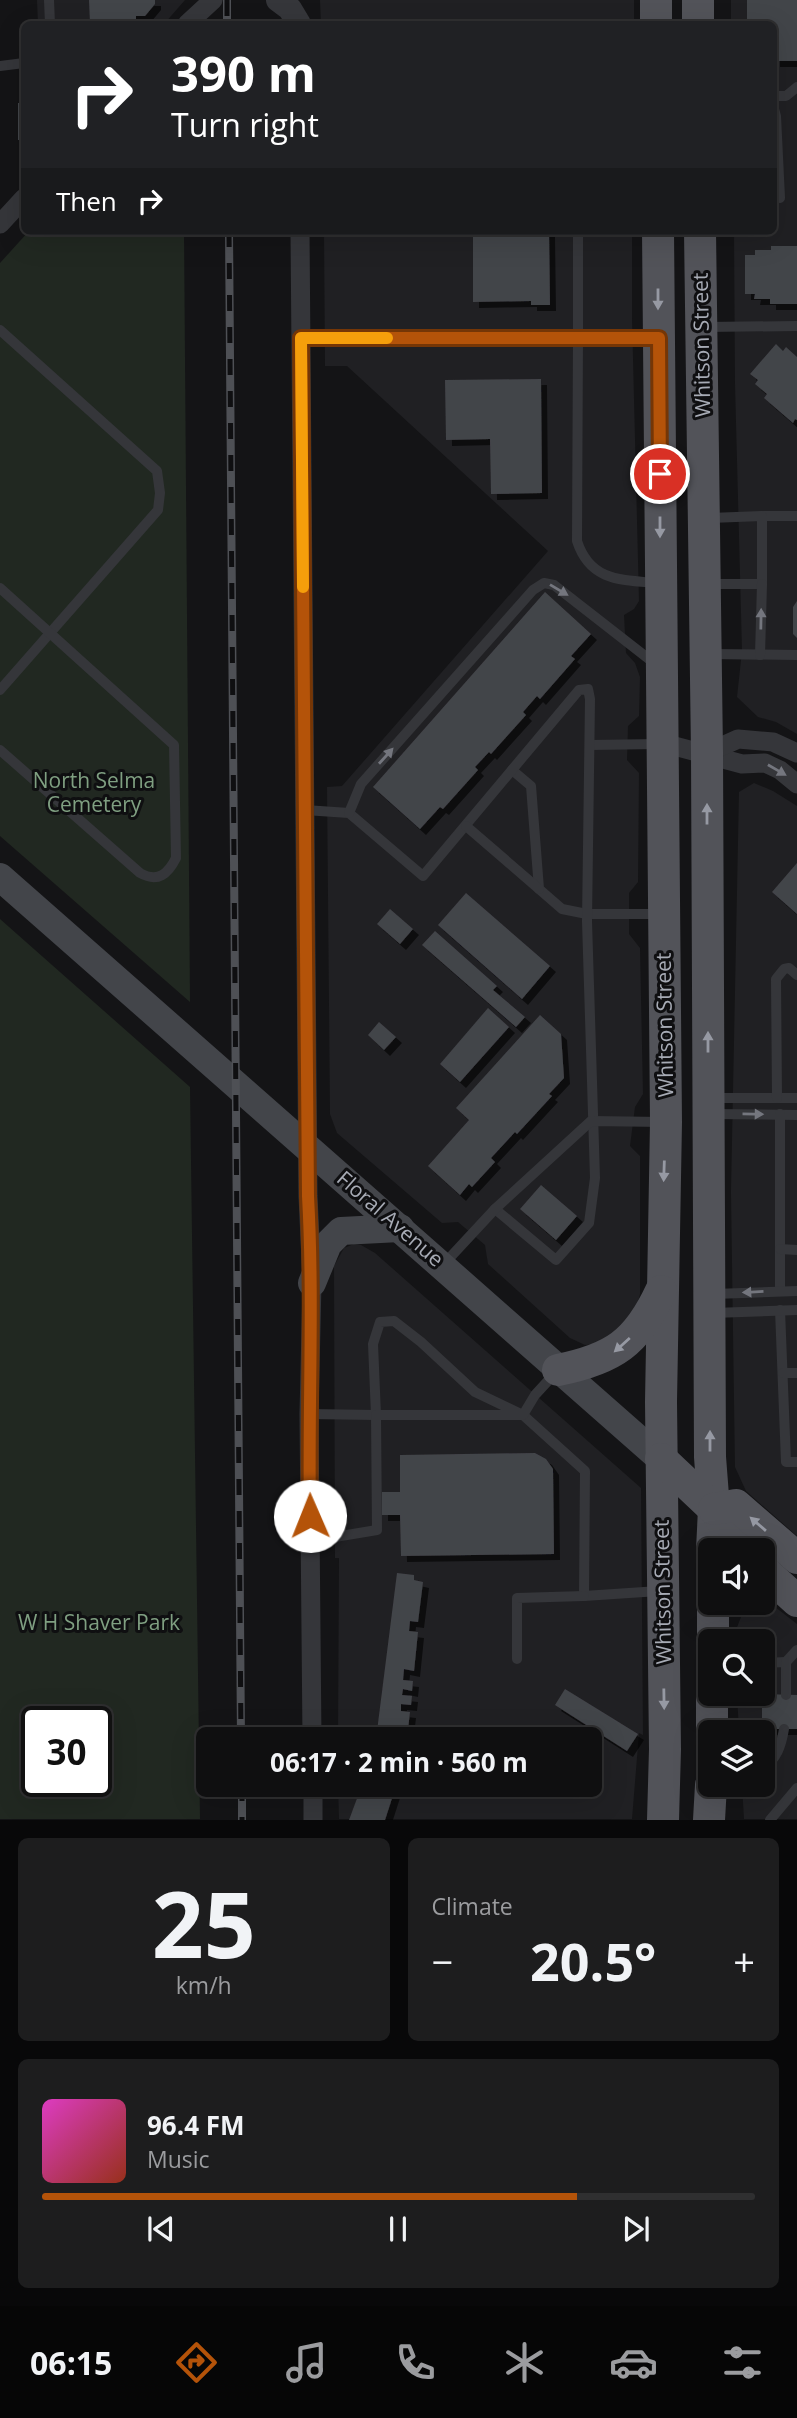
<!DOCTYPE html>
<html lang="en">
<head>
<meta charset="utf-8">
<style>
  body { margin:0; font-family:"Open Sans",sans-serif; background:#1d1d1e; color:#f1f3f6; height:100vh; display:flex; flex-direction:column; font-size:26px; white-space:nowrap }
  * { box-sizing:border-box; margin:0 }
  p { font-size:23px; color:#9b9c9f }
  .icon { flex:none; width:38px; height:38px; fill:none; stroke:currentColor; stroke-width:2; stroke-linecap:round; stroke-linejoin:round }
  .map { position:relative; height:1820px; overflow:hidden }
  .sheet { display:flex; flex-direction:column; gap:18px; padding:18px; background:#080809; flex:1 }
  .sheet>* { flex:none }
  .hud { position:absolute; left:21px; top:21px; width:756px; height:214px; border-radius:10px; box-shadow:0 7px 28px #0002,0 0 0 2px #2f2f30; background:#202124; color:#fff; overflow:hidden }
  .tools { position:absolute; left:698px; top:1538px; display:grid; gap:14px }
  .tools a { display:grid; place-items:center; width:77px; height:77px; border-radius:10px; background:#0f0f10; box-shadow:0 7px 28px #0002,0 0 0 2px #2f2f30; font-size:35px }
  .speed { position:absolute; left:21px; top:1706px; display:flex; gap:14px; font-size:35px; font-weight:700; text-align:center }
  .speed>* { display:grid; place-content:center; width:91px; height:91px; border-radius:50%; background:#0f0f10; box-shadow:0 7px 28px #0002,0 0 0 2px #2f2f30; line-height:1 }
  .speed .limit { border:4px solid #111; border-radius:10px; background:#fff; color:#111 }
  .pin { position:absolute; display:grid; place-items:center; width:60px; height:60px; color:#fff; margin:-30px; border:4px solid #fff; border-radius:50%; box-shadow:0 2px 7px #0007 }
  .me { position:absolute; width:77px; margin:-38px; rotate:359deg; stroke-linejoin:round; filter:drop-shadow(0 0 5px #0008) }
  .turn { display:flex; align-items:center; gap:24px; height:147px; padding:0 35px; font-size:32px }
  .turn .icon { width:91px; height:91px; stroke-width:2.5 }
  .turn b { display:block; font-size:49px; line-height:60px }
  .then { display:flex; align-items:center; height:66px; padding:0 35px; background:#0003; gap:14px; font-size:26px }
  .big { font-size:52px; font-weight:700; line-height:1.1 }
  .sheet .tile { flex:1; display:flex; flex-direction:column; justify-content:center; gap:10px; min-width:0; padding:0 24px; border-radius:10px; background:#1d1d1e }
  .sheet .dial { align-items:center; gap:0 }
  .dial b { font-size:91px; line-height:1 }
  .song { display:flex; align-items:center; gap:21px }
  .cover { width:84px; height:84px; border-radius:10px; background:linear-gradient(135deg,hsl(310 70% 55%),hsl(10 70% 35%)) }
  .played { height:7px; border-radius:4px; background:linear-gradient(90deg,#b45309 75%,#2f2f30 75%) }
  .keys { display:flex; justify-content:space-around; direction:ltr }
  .heat { display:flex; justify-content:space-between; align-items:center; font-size:38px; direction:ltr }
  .sheet .tiles { flex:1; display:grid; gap:18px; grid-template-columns:1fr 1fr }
  .tile:last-child { grid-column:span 2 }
  .trip { position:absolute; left:196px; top:1727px; width:406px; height:70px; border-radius:10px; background:#0f0f10; box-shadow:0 7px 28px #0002,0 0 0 2px #2f2f30; font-weight:700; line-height:70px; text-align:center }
  .dock { display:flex; height:112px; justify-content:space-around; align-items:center; background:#060606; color:#9b9c9f }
  .dock .icon { width:49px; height:49px }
  .dock .on { color:#b45309 }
  .dock b { font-size:32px; color:#f1f3f6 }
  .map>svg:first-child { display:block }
  .built { fill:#202023 }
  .green { fill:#212821; fill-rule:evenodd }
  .building { fill:#434449; filter:url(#shadow) }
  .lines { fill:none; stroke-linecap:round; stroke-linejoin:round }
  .service { stroke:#35363a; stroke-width:10 }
  .minor { stroke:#35363a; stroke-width:19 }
  .tertiary { stroke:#35363a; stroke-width:24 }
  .secondary { stroke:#43454a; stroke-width:28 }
  .primary { stroke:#525359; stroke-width:32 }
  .rail-casing { stroke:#4e5055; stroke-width:8 }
  .rail { stroke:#0f0f11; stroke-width:5; stroke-dasharray:16; stroke-linecap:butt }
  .oneway { fill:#9699a3 }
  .oneway2 { fill:#74767e }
  .route-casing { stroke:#753606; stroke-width:18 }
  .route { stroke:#b45309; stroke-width:12 }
  .slow { stroke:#f59e0b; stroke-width:12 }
  .labels { text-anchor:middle; stroke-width:6; stroke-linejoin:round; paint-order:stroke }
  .street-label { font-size:21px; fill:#a7abb5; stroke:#0f0f11 }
  .park-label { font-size:21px; fill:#7f9f81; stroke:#0f0f11 }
</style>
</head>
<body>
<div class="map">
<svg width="797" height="1820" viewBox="0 0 797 1820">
  <defs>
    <filter id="shadow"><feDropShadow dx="6" dy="6" stdDeviation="0" flood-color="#0009"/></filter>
  </defs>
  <rect width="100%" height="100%" fill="#141416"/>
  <g class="built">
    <path d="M 37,0 L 185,0 L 164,24 L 38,24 Z"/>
    <path d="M 320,0 L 634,0 L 634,24 L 321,24 Z"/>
    <path d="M 731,0 L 797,0 L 797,734 L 776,722 L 758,717 L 737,697 L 742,651 L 735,384 L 734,231 L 774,231 L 774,24 L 731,24 Z"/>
    <path d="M 324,231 L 632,231 L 632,318 L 639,601 L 634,609 L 624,615 L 626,653 L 635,663 L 640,677 L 639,716 L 628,726 L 627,760 L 639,773 L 638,882 L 629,893 L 629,934 L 640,948 L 643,1094 L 635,1107 L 630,1146 L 640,1156 L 640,1294 L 637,1306 L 612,1338 L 599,1344 L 585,1345 L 570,1338 L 488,1264 L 485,1245 L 458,1222 L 442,1223 L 337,1133 L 330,1114 L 327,787 L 342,786 L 548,551 L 347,366 L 325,366 Z"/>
    <path d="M 754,783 L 773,791 L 797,806 L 797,1536 L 746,1491 L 735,1467 L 731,1192 L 739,792 Z"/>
    <path d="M 354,1244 L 361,1245 L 375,1253 L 641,1488 L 643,1735 L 639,1733 L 632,1819 L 339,1819 L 338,1785 L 590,1785 L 590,1740 L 338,1739 L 339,1558 L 335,1558 L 334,1266 L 344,1248 Z"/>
    <path d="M 770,1603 L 797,1624 L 797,1819 L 744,1819 L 742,1785 L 763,1785 L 763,1732 L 739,1732 L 737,1694 L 763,1694 L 763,1642 L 734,1641 L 734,1635 L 741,1617 L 754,1607 Z"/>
  </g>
  <g class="green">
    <path d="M 29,231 L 184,231 L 190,1002 L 0,836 L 0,263 Z"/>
    <path d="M 0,919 L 190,1087 L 200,1819 L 0,1819 ZM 37,1722 L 96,1722 L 96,1782 L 37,1782 Z"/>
  </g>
  <g class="building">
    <path d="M 89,0 L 155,0 L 155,4 L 145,16 L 136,16 L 136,24 L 90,24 Z"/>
    <path d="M 747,0 L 797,0 L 797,61 L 774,61 L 774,24 L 747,24 Z"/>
    <rect x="18" y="103" width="6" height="37"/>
    <path d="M 473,231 L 549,231 L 550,305 L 531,305 L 531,301 L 473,302 Z"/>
    <path d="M 771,246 L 797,246 L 797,304 L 770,304 L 770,299 L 754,299 L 755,294 L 745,294 L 745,255 L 755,255 L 755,250 L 771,250 Z"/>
    <path d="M 776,344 L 783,351 L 786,347 L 797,357 L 797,420 L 795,419 L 793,423 L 764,398 L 767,394 L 755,384 L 758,380 L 750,374 Z"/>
    <path d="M 541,379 L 542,493 L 491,494 L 490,439 L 446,440 L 445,380 Z"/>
    <path d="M 545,592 L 591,634 L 571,656 L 575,659 L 540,699 L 537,696 L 523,712 L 526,715 L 491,754 L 489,752 L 475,767 L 478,770 L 443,809 L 440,807 L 420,829 L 373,787 Z"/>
    <path d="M 797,601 L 797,638 L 793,634 L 793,607 Z"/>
    <path d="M 797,863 L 797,914 L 772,892 Z"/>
    <path d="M 466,893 L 550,966 L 522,999 L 438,925 Z"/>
    <path d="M 390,909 L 413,929 L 400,944 L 377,924 Z"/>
    <path d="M 435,931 L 497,986 L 493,990 L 525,1017 L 516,1027 L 422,945 Z"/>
    <path d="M 488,1008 L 509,1027 L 460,1082 L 440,1064 Z"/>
    <path d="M 540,1015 L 561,1034 L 564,1078 L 549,1094 L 552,1096 L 517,1134 L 515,1132 L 491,1158 L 495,1162 L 472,1187 L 469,1184 L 460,1195 L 428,1166 L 469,1120 L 456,1108 Z"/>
    <path d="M 379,1022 L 396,1037 L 384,1050 L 368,1035 Z"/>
    <path d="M 541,1185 L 577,1216 L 556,1240 L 520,1209 Z"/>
    <path d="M 535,1453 L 546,1459 L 553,1469 L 554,1554 L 401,1556 L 400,1515 L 382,1515 L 382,1492 L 400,1492 L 400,1455 Z"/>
    <path d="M 397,1573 L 414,1575 L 414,1580 L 423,1582 L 418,1622 L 410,1621 L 409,1631 L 418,1632 L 414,1671 L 404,1669 L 403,1680 L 413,1681 L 412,1691 L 403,1689 L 402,1695 L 412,1696 L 411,1705 L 401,1704 L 401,1711 L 410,1712 L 407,1738 L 381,1740 L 376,1739 Z"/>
    <path d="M 565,1689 L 638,1734 L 627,1751 L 555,1705 Z"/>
    <path d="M 762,1694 L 797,1695 L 797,1729 L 762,1729 Z"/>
    <path d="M 362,1785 L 385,1785 L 395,1789 L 385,1820 L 349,1820 Z"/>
  </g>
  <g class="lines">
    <g class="service">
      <path d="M 49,0 L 50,24"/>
      <path d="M 0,66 L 24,63"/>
      <path d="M 774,96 L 786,96 L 797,87"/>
      <path d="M 774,109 L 776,116 L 780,198"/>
      <path d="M 578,231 L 578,337 L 657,338"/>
      <path d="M 706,327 L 797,326"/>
      <path d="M 0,330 L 157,471 L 160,493 L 158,510 L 0,690"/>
      <path d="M 301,338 L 578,337 L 577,541 C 590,581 620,580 657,583"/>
      <path d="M 762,516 L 797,516"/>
      <path d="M 708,584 L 762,584 L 762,516 L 710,518"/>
      <path d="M 0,588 L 174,745 L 176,858 C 168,874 158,883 140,873 L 0,750"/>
      <path d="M 709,654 L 797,655"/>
      <path d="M 760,655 L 762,584"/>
      <path d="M 590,745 L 658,744"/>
      <path d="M 512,770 L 531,786 L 539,889 L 562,909 L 587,914 L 660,914"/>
      <path d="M 305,810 L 349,813 L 423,876 L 579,690 L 588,689 L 590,699 L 587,921 L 595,1178 L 589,1223 L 556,1260 L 495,1209"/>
      <path d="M 349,813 L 361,784 L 533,590 L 544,583 L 554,585 L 654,663"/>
      <path d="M 466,826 L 539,889"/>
      <path d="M 714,1098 L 797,1098"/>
      <path d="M 777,1098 L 776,979 L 784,969 L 789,968 L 797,975"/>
      <path d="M 712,1114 L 797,1115"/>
      <path d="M 780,1114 L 780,1291"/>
      <path d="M 780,1249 L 797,1250"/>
      <path d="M 443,1265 L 495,1209 L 591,1121 L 663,1122"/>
      <path d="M 714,1294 L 797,1291"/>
      <path d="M 780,1310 L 786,1462 L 797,1462"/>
      <path d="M 713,1313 L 797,1310"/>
      <path d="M 783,1373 L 797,1373"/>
      <path d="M 309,1414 L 376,1415 L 373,1344 L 380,1322 L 394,1321 L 421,1342 L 475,1392 L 523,1415 L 585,1471 L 584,1596 L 659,1591"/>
      <path d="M 311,1541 L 377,1530 L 376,1415 L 523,1415 L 535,1395 L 557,1371"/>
      <path d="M 517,1659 L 517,1598 L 584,1596"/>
      <path d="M 763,1663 L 786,1662"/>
      <path d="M 786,1695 L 786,1662 L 797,1650"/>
      <path d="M 763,1769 C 777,1758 781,1747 784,1729"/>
      <path d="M 770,1820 L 797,1788"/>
    </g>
    <g class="minor">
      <path d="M 187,24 L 213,0"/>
      <path d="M 0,224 L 24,198"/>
      <path d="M 300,231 L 308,1196 L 312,1283 L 309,1414 L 312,1740"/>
      <path d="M 663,743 L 742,764 L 765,763 L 780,770 L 797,784"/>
      <path d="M 707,753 L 738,739 L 773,742 L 797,753"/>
      <path d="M 313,1785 L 313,1820"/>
    </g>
    <path class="tertiary" d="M 278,0 L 290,9 L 299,24"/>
    <g class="secondary">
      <path d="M 0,877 L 661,1459"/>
      <path d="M 312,1283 L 328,1244 L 341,1231 L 400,1228"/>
    </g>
    <g class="primary">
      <path d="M 656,0 L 656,24"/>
      <path d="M 698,0 L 698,24"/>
      <path d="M 658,231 L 666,1122 L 661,1402 L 665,1749 L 663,1820"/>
      <path d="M 700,231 L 707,753 L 710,1457 L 714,1509 L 712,1550"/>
      <path d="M 558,1370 C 613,1359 637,1343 661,1291"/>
      <path d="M 661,1459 L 714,1509 L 741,1550"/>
      <path d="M 714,1509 L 736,1505 L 797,1558"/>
      <path d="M 763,1570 L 797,1601"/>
      <path d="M 713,1603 L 713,1642"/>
      <path d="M 712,1732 L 712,1694"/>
      <path d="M 709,1820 L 711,1785"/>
    </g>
    <defs>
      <g id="rail">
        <path d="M 227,0 L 227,24"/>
        <path d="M 229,231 L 241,1740"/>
        <path d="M 242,1785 L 242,1820"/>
      </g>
    </defs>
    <use href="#rail" class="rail-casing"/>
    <use href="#rail" class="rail"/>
  </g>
  <defs><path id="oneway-solid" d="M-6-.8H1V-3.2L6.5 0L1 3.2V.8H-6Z" transform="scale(1.75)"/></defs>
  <g class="oneway">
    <use href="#oneway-solid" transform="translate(658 299) rotate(90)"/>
    <use href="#oneway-solid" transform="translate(660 527) rotate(90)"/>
    <use href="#oneway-solid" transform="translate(707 814) rotate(-90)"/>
    <use href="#oneway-solid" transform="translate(708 1042) rotate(-90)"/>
    <use href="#oneway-solid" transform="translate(664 1171) rotate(92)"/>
    <use href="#oneway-solid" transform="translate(622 1345) rotate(138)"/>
    <use href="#oneway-solid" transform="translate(710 1441) rotate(-90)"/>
    <use href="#oneway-solid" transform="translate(758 1524) rotate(-139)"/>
    <use href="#oneway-solid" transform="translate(664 1699) rotate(89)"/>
  </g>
  <g class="oneway2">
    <use href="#oneway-solid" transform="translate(559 590) rotate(31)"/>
    <use href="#oneway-solid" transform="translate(761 619) rotate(-89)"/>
    <use href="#oneway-solid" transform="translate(386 756) rotate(-48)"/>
    <use href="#oneway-solid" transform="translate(777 770) rotate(30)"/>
    <use href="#oneway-solid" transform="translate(753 1114) rotate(1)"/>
    <use href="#oneway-solid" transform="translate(753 1292) rotate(177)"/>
  </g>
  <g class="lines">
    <defs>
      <path id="route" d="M 310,1516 C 308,1409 314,1303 308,1196 L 301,338 L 659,338 L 660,474"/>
    </defs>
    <use href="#route" class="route-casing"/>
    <use href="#route" class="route"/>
    <path class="slow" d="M 303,587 L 301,338 L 387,338"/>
  </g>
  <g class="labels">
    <g class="street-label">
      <text transform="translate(702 345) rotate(-91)" y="7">Whitson Street</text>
      <text transform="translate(665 1025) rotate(-91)" y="7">Whitson Street</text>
      <text transform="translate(390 1219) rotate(41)" y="7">Floral Avenue</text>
      <text transform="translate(663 1592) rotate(-91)" y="7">Whitson Street</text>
    </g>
    <g class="park-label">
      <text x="94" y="788">North Selma<tspan x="94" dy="24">Cemetery</tspan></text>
      <text x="99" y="1630">W H Shaver Park</text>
    </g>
  </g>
</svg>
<div class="tools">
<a><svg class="icon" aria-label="sound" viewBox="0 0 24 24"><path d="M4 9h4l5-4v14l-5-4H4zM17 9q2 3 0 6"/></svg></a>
<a><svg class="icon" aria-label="search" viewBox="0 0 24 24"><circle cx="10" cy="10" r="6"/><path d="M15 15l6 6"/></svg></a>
<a><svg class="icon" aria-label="layers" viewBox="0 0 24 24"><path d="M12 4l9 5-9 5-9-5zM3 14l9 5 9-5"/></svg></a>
</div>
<div class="speed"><div class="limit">30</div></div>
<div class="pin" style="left:660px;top:474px;background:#d93025"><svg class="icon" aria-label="arrive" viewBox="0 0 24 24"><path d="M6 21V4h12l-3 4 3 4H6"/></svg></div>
<svg class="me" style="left:310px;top:1516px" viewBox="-20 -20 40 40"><circle r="19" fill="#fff"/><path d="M0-13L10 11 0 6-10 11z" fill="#b45309"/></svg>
<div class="trip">06:17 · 2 min · 560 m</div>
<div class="hud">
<div class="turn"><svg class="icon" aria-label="right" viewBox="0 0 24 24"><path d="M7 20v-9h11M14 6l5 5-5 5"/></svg><div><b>390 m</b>Turn right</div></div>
<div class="then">Then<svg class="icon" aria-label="right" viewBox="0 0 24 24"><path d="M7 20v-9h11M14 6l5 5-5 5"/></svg></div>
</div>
</div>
<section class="sheet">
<div class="tiles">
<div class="tile dial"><b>25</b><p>km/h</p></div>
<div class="tile"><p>Climate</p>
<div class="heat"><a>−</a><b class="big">20.5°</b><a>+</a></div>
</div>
<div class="tile">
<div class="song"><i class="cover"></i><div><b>96.4 FM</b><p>Music</p></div></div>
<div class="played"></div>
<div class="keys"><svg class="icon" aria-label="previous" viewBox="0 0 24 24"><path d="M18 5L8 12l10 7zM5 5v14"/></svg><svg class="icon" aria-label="pause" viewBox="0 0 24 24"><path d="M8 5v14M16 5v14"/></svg><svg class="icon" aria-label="next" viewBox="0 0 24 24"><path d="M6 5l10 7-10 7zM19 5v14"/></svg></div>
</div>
</div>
</section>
<nav class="dock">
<b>06:15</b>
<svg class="icon on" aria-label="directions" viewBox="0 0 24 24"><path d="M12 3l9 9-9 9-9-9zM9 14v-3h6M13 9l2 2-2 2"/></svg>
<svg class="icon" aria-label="music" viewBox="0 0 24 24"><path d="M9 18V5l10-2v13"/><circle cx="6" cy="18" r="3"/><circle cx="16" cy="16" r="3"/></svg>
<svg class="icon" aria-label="phone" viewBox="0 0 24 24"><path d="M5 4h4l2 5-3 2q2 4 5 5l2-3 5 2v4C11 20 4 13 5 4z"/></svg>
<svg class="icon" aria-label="climate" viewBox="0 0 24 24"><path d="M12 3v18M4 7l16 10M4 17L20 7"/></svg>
<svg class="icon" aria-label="car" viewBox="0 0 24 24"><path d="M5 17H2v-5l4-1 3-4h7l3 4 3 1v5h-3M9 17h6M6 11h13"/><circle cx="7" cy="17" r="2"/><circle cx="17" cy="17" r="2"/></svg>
<svg class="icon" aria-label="filters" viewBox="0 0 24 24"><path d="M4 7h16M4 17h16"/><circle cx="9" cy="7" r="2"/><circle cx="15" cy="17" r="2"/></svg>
</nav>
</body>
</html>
